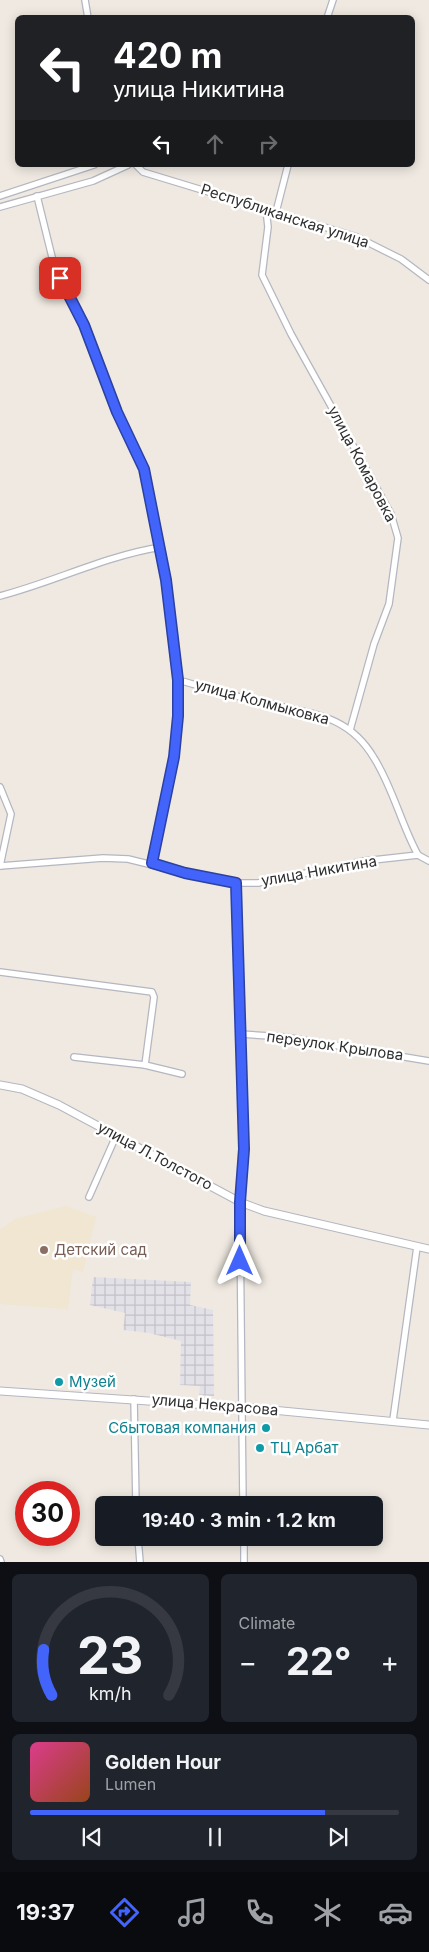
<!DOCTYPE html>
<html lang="en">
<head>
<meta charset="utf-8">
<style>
  body { margin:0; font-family:Inter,sans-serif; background:#20242c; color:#f1f3f6; height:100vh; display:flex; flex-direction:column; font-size:19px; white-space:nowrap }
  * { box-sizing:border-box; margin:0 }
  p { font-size:16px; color:#9ea1a6 }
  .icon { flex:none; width:28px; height:28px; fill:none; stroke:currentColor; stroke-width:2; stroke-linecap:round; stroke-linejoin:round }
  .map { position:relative; height:1562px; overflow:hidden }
  .details { display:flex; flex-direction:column; gap:12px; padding:12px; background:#0d0f14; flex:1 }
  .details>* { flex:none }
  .guide { position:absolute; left:15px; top:15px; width:400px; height:152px; border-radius:8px; box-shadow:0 2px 12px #0003; background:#202124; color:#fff; overflow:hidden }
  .speed { position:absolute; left:15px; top:1481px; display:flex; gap:10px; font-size:25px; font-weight:700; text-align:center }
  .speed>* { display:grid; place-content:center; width:65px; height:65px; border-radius:50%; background:#171b24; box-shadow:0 2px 12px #0003; line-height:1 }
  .speed .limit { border:8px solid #d22; background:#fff; color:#111 }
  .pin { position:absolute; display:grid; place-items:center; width:42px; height:42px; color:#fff; margin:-21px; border-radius:10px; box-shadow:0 2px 8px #0006 }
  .me { position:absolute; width:55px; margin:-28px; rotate:0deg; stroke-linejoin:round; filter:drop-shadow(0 0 4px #0008) }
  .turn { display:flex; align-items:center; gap:18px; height:105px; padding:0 15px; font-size:22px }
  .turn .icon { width:65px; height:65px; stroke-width:2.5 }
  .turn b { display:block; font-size:35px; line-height:42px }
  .lanes { display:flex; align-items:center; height:48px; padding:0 15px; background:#0003; justify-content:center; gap:25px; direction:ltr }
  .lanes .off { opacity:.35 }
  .big { font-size:38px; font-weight:700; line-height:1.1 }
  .details .widget { flex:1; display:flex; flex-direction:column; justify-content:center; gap:8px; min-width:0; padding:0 18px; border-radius:8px; background:#20242c }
  .details .dial { align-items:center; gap:0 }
  .dial svg { height:130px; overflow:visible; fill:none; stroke:#363941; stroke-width:7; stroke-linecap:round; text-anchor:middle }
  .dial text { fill:#f1f3f6; stroke:none }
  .song { display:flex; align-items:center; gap:15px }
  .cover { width:60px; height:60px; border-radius:8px; background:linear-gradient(135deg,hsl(330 70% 55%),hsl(20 70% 35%)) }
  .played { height:5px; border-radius:2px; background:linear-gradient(90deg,#4264fb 80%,#363941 80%) }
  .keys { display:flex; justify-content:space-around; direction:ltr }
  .heat { display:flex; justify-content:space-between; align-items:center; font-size:28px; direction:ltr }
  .details .tiles { flex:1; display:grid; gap:12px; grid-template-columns:1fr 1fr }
  .widget:last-child { grid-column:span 2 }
  .trip { position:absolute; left:95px; top:1496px; width:288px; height:50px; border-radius:8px; background:#171b24; box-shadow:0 2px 12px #0003; font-weight:700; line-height:50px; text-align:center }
  .tabs { display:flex; height:80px; justify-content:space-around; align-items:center; background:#090b0e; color:#9ea1a6 }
  .tabs .icon { width:35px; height:35px }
  .tabs .active { color:#4264fb }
  .tabs b { font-size:22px; color:#f1f3f6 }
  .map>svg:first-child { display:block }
  .industrial { fill:url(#industrial-grid) }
  .education { fill:#f0e6d1 }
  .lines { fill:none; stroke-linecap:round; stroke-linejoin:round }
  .minor-casing { stroke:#b4b7c1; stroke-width:8 }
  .tertiary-casing { stroke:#b4b7c1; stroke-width:9 }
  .minor { stroke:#fff; stroke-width:5.5 }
  .tertiary { stroke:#fff; stroke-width:7 }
  .route-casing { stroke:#2b41a3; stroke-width:12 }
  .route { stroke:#4264fb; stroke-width:9 }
  .education-dot { fill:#8d6e63; stroke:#fff; stroke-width:2 }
  .culture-dot { fill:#0f9aa8; stroke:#fff; stroke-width:2 }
  .labels { text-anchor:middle; stroke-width:5; stroke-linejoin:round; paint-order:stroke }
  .street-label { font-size:15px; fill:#2e2e2e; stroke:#fff }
  .education-label { font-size:15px; fill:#785e54; stroke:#fff; text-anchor:start }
  .culture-label { font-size:15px; fill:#0d838f; stroke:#fff; text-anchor:start }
</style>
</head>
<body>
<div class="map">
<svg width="429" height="1562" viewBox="0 0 429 1562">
  <defs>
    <pattern id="industrial-grid" width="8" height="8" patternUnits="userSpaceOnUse" patternTransform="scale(1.25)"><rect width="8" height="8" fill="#e3e1e8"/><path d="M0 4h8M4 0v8" fill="none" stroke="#c3c1c7"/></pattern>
  </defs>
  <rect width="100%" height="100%" fill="#efe9e1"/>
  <path class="industrial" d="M 93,1277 L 191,1282 L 190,1305 L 213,1310 L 214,1396 L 199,1395 L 200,1386 L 180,1385 L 181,1341 L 149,1333 L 123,1330 L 125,1313 L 90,1305 Z"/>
  <path class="education" d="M 66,1206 L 96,1217 L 83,1272 L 73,1269 L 68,1309 L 0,1304 L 0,1230 L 15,1219 Z"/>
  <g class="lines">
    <defs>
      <g id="minor">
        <path d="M 85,0 L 88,18"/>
        <path d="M 327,18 L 333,0"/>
        <path d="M 136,165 L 143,172 L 357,237 L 401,259 L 429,280"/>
        <path d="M 0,196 L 94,165"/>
        <path d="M 37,196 L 53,261 L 67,295 L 84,325 L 117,412 L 144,469 L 161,547 L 178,680 L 178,716 L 174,757 L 152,863"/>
        <path d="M 0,207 L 93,181 L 128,165"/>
        <path d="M 266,209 L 268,227 L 262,275 L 291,334 L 391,514 L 398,538 L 389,604 L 374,644 L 350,730"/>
        <path d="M 276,212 L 288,165"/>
        <path d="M 0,596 C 54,582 105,556 161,547"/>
        <path d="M 178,680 C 207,688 237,697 266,703 C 311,714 348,714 374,758 C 393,788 401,824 418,855"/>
        <path d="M 0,787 L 11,814 L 0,866"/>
        <path d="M 0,866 L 103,858 L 128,859 L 185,873 L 236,883 L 258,883 L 364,861 L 418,855 L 429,861"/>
        <path d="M 236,883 L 244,1149 L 240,1225 L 243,1505"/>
        <path d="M 0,972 L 152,992 L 154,997 L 145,1065 L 74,1057"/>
        <path d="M 240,1034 L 285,1037 L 429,1061"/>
        <path d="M 145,1065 L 182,1074"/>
        <path d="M 89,1197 L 116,1136"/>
        <path d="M 134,1399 L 136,1505"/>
        <path d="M 393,1420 L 417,1247"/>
        <path d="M 138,1538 L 140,1562"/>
        <path d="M 244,1538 L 244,1562"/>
        <path d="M 0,1559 L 1,1562"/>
      </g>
      <g id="tertiary">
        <path d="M 0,1085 L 22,1089 L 59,1105 L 240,1202 L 264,1211 L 429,1249"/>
        <path d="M 0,1391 L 252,1408 L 429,1425"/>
      </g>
    </defs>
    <use href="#minor" class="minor-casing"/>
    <use href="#tertiary" class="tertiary-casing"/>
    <use href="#minor" class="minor"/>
    <use href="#tertiary" class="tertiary"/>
  </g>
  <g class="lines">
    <defs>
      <path id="route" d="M 60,278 L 84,325 L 117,412 L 144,469 L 166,580 L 178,680 L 178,716 L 174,757 L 152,863 L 185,873 L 236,883 L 244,1149 L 240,1202 L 240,1261"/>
    </defs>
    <use href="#route" class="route-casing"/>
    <use href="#route" class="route"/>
  </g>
  <circle class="education-dot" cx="44" cy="1250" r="5"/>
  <g class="culture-dot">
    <circle cx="59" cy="1382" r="5"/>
    <circle cx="266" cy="1428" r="5"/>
    <circle cx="260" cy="1448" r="5"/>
  </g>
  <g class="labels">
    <g class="street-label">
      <text transform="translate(285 216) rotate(18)" y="5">Республиканская улица</text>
      <text transform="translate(362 464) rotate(62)" y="5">улица Комаровка</text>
      <text transform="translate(262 702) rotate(15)" y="5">улица Колмыковка</text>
      <text transform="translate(319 871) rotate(-10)" y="5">улица Никитина</text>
      <text transform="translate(335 1046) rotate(8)" y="5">переулок Крылова</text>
      <text transform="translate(155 1156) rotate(28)" y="5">улица Л.Толстого</text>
      <text transform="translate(215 1405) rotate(5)" y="5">улица Некрасова</text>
    </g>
    <g class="education-label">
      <text x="54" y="1255">Детский сад</text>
    </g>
    <g class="culture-label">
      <text x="69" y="1387">Музей</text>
      <text x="256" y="1433" text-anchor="end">Сбытовая компания</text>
      <text x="270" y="1453">ТЦ Арбат</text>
    </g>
  </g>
</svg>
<div class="speed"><div class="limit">30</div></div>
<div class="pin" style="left:60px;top:278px;background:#d93025"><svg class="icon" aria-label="arrive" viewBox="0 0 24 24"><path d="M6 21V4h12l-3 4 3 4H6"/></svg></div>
<svg class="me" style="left:240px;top:1261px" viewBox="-20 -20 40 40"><path d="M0-17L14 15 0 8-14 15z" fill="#4264fb" stroke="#fff" stroke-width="4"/></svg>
<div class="trip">19:40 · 3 min · 1.2 km</div>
<div class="guide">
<div class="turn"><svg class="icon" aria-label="left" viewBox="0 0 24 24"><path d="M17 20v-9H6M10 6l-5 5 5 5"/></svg><div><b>420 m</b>улица Никитина</div></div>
<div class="lanes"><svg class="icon" aria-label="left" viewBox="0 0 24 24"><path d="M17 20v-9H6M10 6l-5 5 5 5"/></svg><svg class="icon off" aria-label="ahead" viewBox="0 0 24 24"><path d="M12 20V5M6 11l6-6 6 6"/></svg><svg class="icon off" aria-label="right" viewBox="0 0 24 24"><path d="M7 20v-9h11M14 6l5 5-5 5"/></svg></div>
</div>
</div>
<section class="details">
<div class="tiles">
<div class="widget dial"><svg viewBox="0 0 100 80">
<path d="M14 69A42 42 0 1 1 86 69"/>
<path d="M14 69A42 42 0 0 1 9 41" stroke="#4264fb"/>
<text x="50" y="56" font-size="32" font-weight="700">23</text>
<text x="50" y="72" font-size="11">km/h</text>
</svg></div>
<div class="widget"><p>Climate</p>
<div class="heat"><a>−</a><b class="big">22°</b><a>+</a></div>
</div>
<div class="widget">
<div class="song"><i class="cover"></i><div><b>Golden Hour</b><p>Lumen</p></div></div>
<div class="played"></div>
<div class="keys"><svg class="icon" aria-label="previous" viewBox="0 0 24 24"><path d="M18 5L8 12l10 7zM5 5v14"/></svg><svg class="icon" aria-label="pause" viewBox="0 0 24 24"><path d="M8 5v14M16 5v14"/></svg><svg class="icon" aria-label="next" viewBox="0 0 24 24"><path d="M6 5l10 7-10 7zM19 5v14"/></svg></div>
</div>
</div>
</section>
<nav class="tabs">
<b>19:37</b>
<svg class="icon active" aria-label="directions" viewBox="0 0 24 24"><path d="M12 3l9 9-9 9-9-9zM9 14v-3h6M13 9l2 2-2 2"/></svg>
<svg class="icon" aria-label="music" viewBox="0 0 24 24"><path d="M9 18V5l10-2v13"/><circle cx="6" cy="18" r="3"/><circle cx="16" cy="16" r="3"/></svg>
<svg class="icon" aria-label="phone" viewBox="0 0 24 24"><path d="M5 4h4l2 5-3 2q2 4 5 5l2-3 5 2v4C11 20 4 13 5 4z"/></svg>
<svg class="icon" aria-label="climate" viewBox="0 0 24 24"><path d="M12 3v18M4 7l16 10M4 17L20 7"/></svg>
<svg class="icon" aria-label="car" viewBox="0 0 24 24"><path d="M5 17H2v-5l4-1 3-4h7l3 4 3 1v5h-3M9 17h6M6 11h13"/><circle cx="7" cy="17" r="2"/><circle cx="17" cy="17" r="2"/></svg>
</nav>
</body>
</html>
